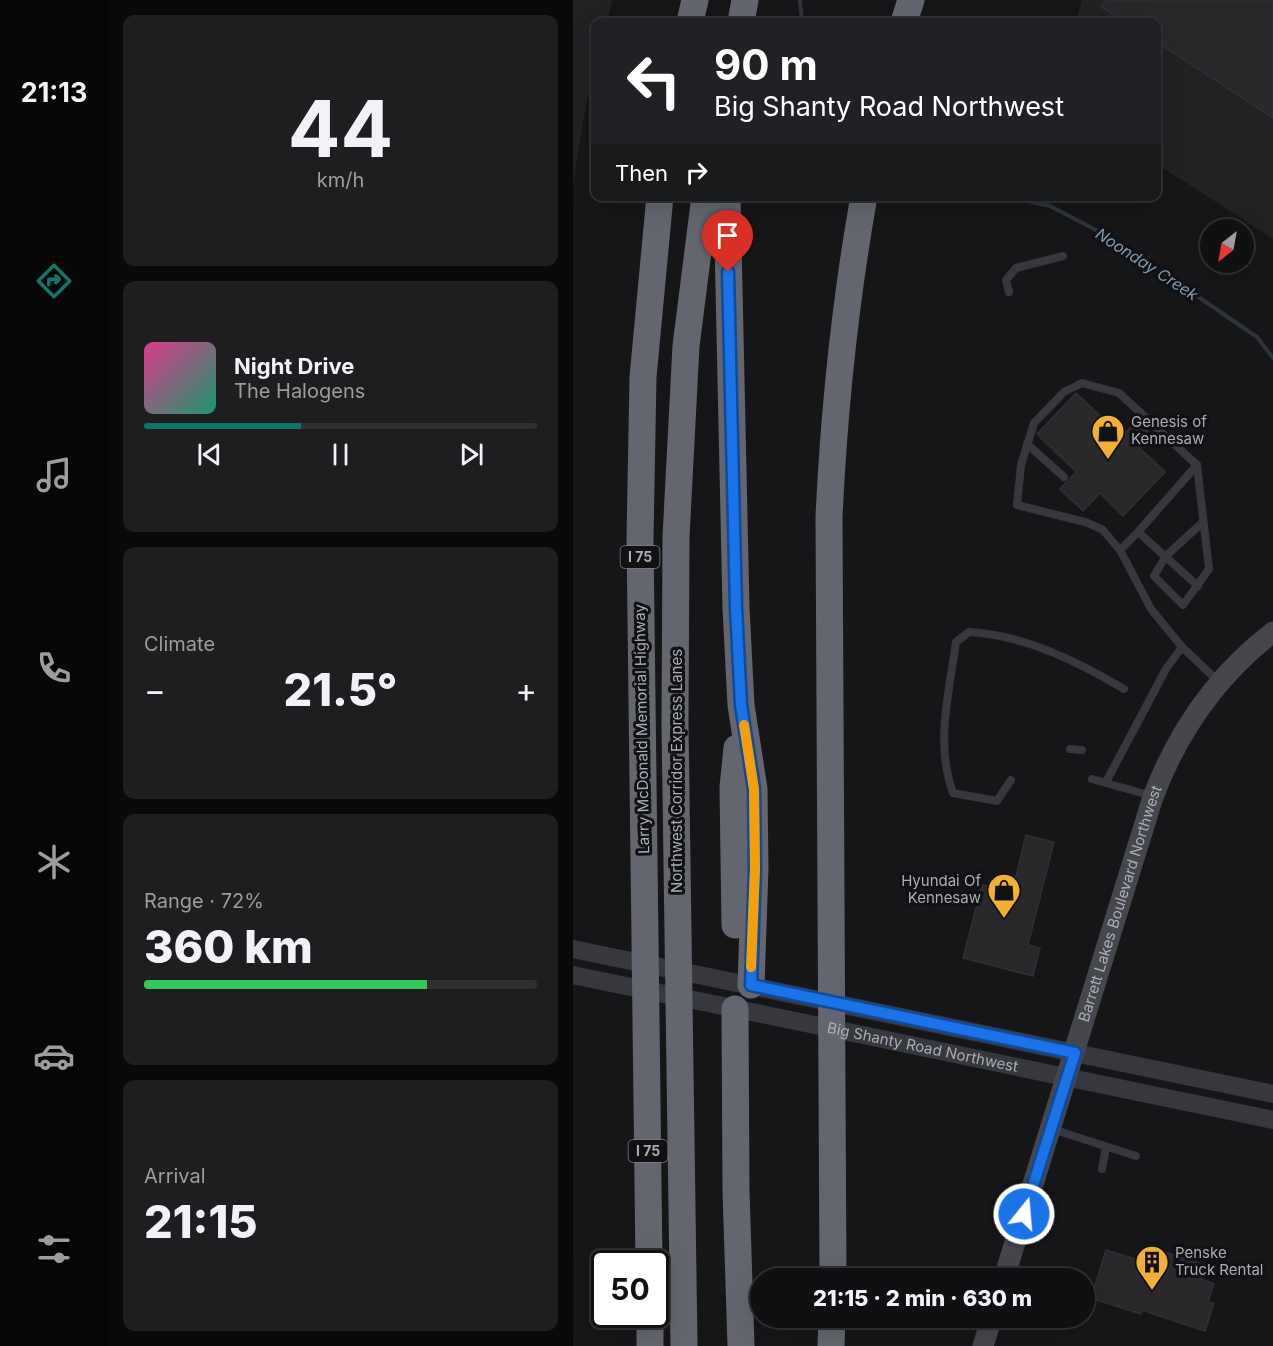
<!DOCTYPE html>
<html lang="en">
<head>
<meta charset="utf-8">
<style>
  body { margin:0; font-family:Inter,sans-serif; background:#1e1e20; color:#f1f3f6; height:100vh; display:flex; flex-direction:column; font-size:22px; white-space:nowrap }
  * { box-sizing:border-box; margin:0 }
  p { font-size:20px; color:#9c9d9f }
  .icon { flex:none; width:33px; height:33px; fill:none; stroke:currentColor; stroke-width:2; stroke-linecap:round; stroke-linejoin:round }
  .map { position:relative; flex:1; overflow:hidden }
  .drawer { display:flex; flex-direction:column; gap:15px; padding:15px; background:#09090a; width:465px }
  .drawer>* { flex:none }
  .banner { position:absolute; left:18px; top:18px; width:570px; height:183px; border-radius:12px; box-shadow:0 6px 24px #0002,0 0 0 2px #303032; background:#202124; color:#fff; overflow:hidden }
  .needle { width:39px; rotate:211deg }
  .buttons { position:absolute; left:627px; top:219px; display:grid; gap:12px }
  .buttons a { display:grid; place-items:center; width:54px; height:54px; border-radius:50%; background:#101012; box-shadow:0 6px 24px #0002,0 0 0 2px #303032; font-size:30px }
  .speed { position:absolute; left:18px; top:1250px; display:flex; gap:12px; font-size:30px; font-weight:700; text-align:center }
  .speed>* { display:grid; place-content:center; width:78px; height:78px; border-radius:50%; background:#101012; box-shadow:0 6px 24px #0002,0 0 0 2px #303032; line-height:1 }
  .speed .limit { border:3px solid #111; border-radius:9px; background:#fff; color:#111 }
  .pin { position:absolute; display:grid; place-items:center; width:51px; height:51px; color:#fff; margin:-62px -26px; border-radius:50% 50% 50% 0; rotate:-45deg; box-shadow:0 0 6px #0007 }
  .pin .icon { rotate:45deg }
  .me { position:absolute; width:66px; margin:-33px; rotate:17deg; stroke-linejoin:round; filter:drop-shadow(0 0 4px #0008) }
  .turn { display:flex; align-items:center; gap:21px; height:126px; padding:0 24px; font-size:27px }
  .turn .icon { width:78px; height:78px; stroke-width:2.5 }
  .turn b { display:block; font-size:42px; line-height:51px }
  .then { display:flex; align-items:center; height:57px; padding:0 24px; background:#0003; gap:12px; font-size:22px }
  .big { font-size:45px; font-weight:800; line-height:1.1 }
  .drawer .tile { flex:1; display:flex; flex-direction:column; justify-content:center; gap:9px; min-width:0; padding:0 21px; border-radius:12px; background:#1e1e20 }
  .drawer .dial { align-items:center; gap:0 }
  .dial b { font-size:78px; line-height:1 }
  .song { display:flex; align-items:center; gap:18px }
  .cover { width:72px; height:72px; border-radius:9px; background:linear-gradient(135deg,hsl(330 70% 55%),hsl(160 70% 35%)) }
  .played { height:6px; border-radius:3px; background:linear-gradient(90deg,#0f766e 40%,#303032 40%) }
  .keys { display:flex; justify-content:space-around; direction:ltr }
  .heat { display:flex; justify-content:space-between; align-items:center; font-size:33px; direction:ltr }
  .charge { height:9px; border-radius:4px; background:linear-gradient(90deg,#34c759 72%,#303032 0) }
  .trip { position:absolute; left:177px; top:1268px; width:345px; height:60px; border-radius:30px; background:#101012; box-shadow:0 6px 24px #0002,0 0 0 2px #303032; font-weight:800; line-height:60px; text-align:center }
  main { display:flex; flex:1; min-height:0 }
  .tabs { display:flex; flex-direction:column; width:108px; justify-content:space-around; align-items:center; background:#060607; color:#9c9d9f }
  .tabs .icon { width:42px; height:42px }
  .tabs .active { color:#0f766e }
  .tabs b { font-size:27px; color:#f1f3f6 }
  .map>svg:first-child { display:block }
  .built { fill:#222225 }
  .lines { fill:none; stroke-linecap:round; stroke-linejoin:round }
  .stream { stroke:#2c353c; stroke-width:4 }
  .building { fill:#29292c; stroke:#303034; stroke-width:1.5 }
  .service { stroke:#37383d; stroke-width:8 }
  .tertiary { stroke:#37383d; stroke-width:18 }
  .secondary { stroke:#45474d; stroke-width:21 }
  .motorway { stroke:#63666e; stroke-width:27 }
  .route-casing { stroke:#114b97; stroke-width:15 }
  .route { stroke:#1a73e8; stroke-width:10 }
  .slow { stroke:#f59e0b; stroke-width:10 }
  .labels { text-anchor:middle; stroke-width:6; stroke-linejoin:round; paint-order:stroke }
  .shield { fill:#111113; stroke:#7b7e86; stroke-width:1.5 }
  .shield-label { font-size:14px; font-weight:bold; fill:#a8adb8 }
  .poi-label { font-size:15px; fill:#a8adb8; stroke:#111113; text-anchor:start }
  .street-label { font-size:15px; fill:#a8adb8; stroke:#111113 }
  .water-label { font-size:16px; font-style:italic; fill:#7f9bb3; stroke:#111113 }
</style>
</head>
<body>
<main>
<nav class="tabs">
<b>21:13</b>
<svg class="icon active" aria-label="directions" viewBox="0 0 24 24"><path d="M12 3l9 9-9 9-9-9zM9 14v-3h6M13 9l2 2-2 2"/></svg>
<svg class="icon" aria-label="music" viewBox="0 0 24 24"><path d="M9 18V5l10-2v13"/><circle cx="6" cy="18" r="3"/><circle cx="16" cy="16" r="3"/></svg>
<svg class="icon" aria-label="phone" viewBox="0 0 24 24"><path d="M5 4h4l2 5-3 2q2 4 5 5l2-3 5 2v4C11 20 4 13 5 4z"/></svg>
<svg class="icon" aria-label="climate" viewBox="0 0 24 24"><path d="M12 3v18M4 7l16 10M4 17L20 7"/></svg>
<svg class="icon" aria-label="car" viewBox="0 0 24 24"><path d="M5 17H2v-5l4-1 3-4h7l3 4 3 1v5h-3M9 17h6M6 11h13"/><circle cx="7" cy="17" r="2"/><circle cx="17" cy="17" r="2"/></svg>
<svg class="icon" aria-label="filters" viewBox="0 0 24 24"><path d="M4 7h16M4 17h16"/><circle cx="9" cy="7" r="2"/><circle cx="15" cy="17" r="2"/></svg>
</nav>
<section class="drawer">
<div class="tile dial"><b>44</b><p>km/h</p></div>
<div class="tile">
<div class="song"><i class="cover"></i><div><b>Night Drive</b><p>The Halogens</p></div></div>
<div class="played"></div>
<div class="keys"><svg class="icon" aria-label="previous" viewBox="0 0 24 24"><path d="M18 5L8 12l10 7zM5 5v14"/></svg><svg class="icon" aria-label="pause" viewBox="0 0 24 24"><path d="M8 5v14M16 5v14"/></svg><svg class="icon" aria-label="next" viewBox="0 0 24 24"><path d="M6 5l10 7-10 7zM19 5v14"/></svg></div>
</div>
<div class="tile"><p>Climate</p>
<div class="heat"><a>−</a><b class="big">21.5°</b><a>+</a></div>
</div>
<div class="tile"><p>Range · 72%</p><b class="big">360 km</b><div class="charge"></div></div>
<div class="tile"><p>Arrival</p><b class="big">21:15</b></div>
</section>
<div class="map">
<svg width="700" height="1346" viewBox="0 0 700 1346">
  <rect width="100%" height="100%" fill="#161618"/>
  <g class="built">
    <path d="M 0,0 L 39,0 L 34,22 L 22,22 L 22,68 L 13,105 L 0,184 Z"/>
    <path d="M 509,0 L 700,0 L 700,239 L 584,164 L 584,22 L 503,22 Z"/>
  </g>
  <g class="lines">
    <g class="stream">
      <path d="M 227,0 L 229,22"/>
      <path d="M 433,196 L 477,206 L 542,240 L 684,337 L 700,358"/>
    </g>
  </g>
  <g class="building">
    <path d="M 533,0 L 700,0 L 700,118 L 584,42 L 584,22 L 553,22 L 528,7 Z"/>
    <path d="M 503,393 L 549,436 L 564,421 L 579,436 L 567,448 L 592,472 L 550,516 L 527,493 L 510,511 L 487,489 L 503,472 L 464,434 Z"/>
    <path d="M 453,835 L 481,842 L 455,945 L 467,948 L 460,976 L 390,958 L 409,885 L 439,892 Z"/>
    <path d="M 533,1250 L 569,1261 L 571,1253 L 586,1258 L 588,1251 L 632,1265 L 628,1279 L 641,1284 L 635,1302 L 641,1303 L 632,1331 L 569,1310 L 568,1314 L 518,1298 Z"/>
  </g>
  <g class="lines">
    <g class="service">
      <path d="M 436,292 L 433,280 L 443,268 L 490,256"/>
      <path d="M 454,444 L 491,477"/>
      <path d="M 565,532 L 624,465"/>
      <path d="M 547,550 L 565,532 L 625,586"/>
      <path d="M 609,647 L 578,609 L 547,550 L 529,529 L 512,522 L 444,505 L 448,465 L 461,423 L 491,392 L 509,383 L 546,393 L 624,465 L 636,569 L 610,605 L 581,576 L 593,556 L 630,522"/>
      <path d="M 497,749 L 509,750"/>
      <path d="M 519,779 L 579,796"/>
      <path d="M 438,780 L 424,801 L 380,793 C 362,744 376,693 383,642 L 396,632 C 451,635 504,661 551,689"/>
      <path d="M 533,782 L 593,669 L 609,647 L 645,681"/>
      <path d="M 479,1129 L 563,1156"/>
      <path d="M 529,1169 L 533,1147"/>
    </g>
    <g class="tertiary">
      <path d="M 0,949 L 700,1094"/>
      <path id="s1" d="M 0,975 L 700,1120"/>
    </g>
    <g class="secondary">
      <path id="s2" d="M 431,1278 L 580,797 C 605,731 644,675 700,632"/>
      <path d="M 410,1346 L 419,1317"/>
    </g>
    <g class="motorway">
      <path d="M 117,22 L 122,0"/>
      <path d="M 168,22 L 172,0"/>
      <path d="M 331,22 L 338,0"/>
      <path d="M 154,196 L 163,608 L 168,705 L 181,789 L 182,868 L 178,985"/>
      <path d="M 162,925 L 160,787 L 164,748"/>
      <path d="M 162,1009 L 163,1191 L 168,1346"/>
      <path d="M 76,1263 L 67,538 L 70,377 L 87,196"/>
      <path d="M 260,1278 L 256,517 C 261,410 272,303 291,196"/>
      <path d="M 77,1314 L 77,1346"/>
      <path d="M 111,1346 L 102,725 L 103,537 L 113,346 L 132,196"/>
      <path d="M 258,1346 L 259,1317"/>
    </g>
  </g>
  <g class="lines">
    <defs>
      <path id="route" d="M 155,272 L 163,608 L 168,705 L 181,789 L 182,868 L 178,985 L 502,1053 L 451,1214"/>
    </defs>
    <use href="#route" class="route-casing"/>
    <use href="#route" class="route"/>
    <path class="slow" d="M 171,725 L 181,789 L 182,868 L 178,967"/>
  </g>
  <defs>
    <symbol id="shop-pin" viewBox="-11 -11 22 30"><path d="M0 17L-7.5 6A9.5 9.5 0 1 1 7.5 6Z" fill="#f2b134" stroke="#111113"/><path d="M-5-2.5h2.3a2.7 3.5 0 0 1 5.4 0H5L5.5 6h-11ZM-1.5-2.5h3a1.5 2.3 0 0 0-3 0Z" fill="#111"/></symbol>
    <symbol id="building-pin" viewBox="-11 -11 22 30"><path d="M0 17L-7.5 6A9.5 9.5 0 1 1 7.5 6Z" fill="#f2b134" stroke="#111113"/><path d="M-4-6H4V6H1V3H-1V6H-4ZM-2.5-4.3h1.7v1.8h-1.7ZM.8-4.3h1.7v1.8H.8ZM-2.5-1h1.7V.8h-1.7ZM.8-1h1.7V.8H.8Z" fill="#111"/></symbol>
  </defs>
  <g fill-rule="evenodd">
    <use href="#shop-pin" x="516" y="412" width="38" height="52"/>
    <use href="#shop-pin" x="412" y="871" width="38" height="52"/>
    <use href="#building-pin" x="560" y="1243" width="38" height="52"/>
  </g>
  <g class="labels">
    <g class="shield">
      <rect x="47.5" y="546" width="39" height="22" rx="4.5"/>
      <rect x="55.5" y="1140" width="39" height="22" rx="4.5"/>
    </g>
    <g class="shield-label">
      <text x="67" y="562">I 75</text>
      <text x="75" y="1156">I 75</text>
    </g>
    <g class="poi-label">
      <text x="558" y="427">Genesis of<tspan x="558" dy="17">Kennesaw</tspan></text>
      <text x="408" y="886" text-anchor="end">Hyundai Of<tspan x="408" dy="17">Kennesaw</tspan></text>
      <text x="602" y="1258">Penske<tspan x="602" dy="17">Truck Rental</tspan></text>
    </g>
    <g class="street-label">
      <text transform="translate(69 729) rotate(-91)" y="5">Larry McDonald Memorial Highway</text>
      <text transform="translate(104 771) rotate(-90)" y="5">Northwest Corridor Express Lanes</text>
      <text dy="5" stroke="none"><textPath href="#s2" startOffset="392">Barrett Lakes Boulevard Northwest</textPath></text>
      <text dy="5" stroke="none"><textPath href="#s1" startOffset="357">Big Shanty Road Northwest</textPath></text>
    </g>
    <g class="water-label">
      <text transform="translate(574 264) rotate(33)" y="6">Noonday Creek</text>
    </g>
  </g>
</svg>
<div class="buttons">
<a><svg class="needle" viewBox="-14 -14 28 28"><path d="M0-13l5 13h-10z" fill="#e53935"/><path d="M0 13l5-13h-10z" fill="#9c9d9f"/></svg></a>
</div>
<div class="speed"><div class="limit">50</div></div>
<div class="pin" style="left:155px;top:272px;background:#d93025"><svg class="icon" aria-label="arrive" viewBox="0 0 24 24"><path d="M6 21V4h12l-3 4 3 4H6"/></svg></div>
<svg class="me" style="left:451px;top:1214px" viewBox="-20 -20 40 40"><circle r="17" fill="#1a73e8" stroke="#fff" stroke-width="3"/><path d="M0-11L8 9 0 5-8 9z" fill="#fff"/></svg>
<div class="trip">21:15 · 2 min · 630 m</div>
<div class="banner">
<div class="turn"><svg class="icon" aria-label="left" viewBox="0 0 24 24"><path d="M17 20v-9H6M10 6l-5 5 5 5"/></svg><div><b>90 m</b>Big Shanty Road Northwest</div></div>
<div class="then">Then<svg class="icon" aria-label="right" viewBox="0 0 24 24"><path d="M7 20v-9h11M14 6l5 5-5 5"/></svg></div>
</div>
</div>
</main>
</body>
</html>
